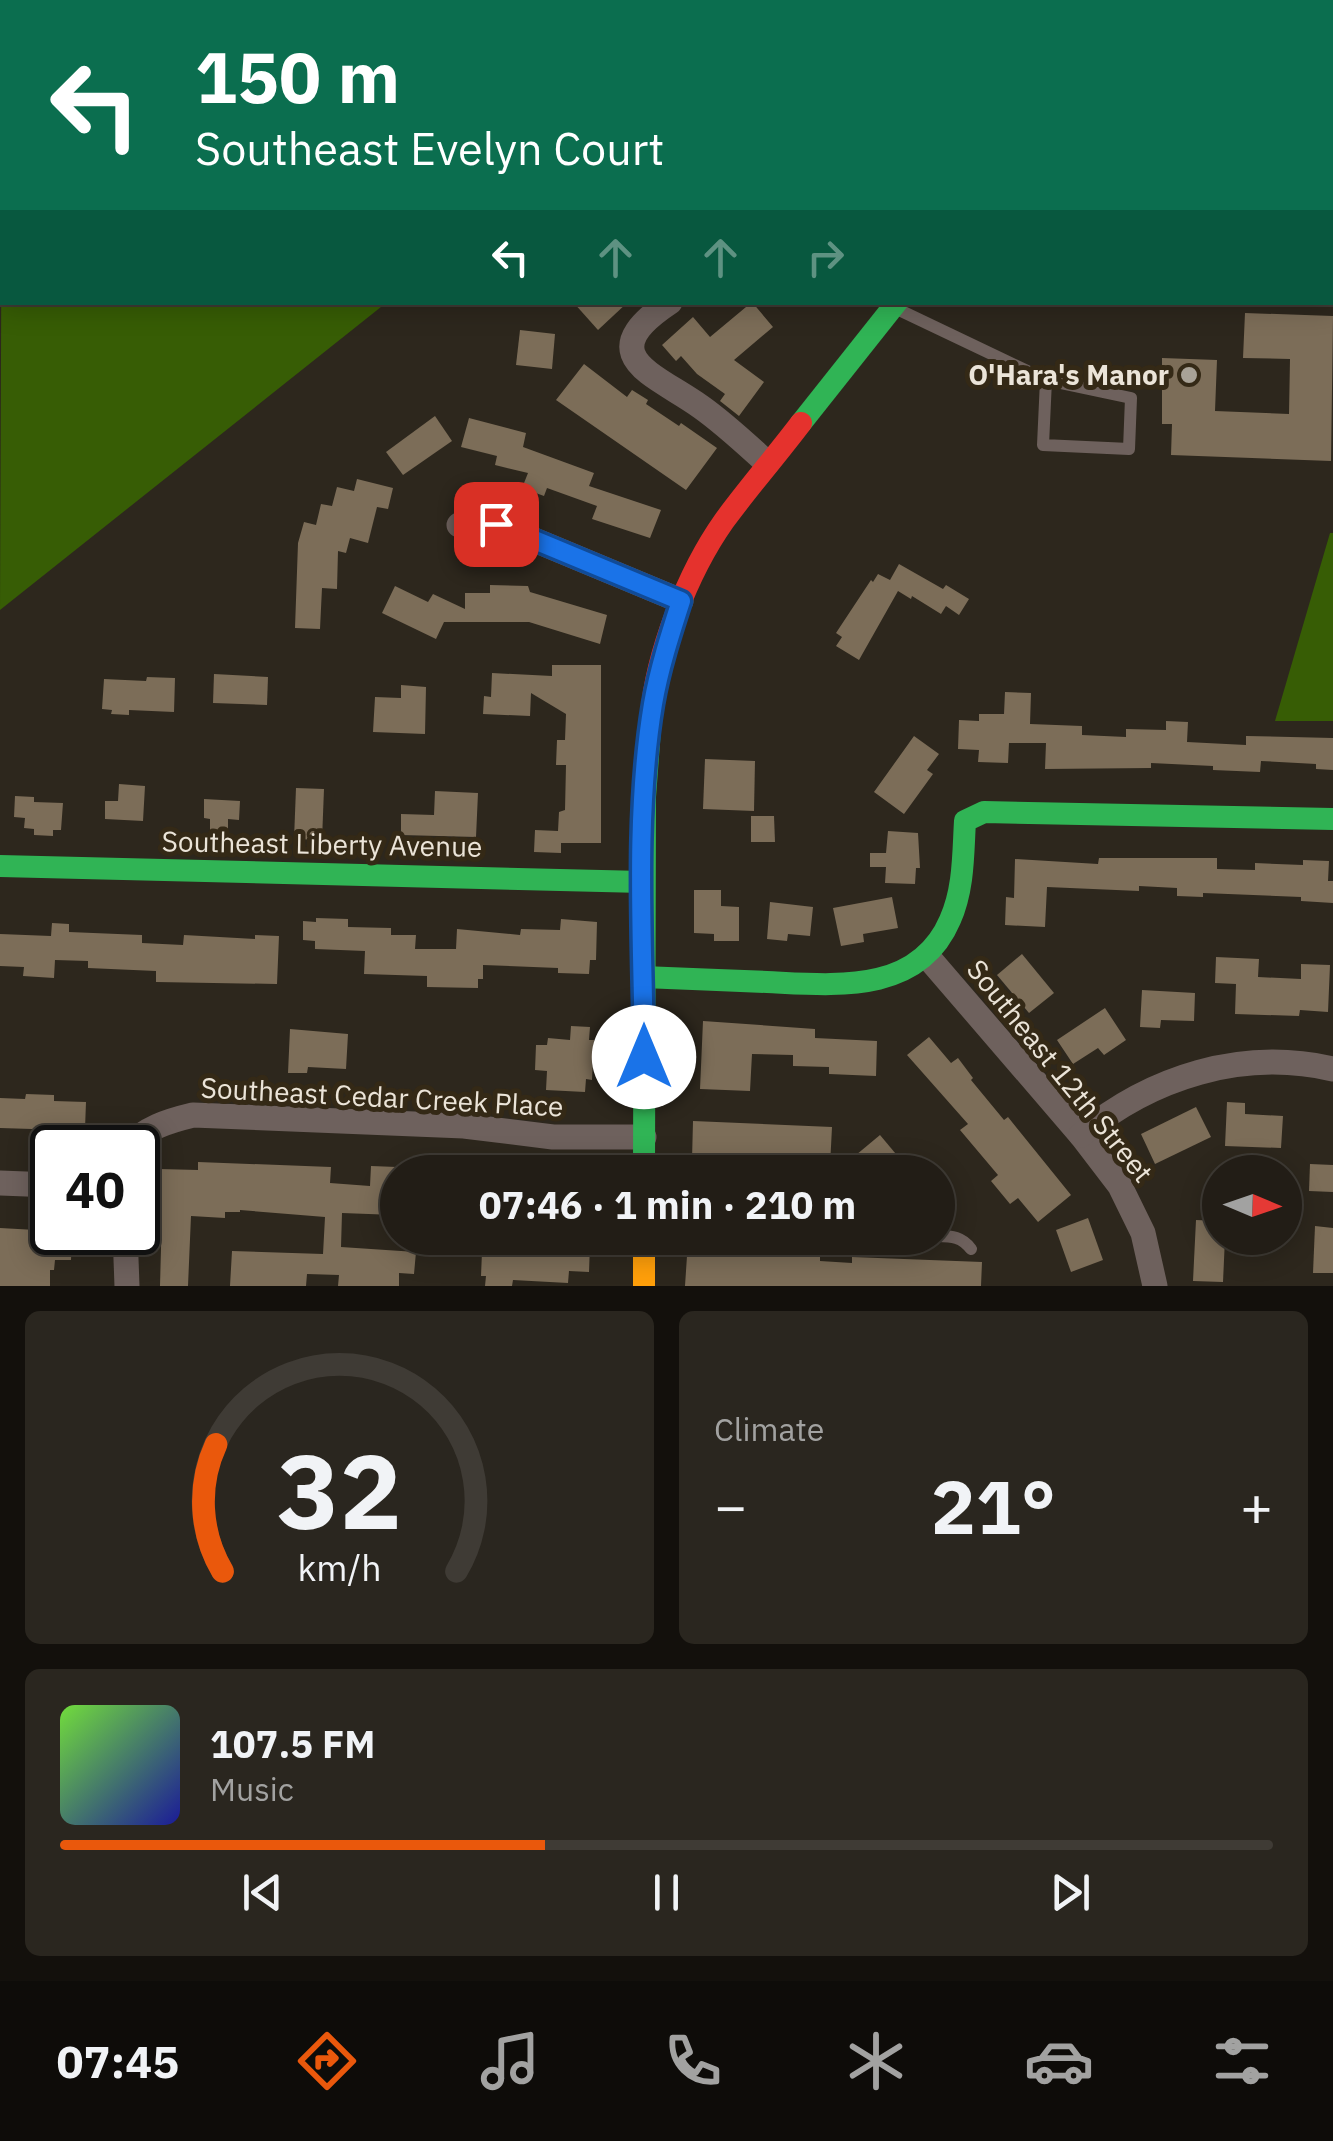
<!DOCTYPE html>
<html lang="en">
<head>
<meta charset="utf-8">
<style>
  body { margin:0; font-family:"IBM Plex Sans",sans-serif; background:#2a261f; color:#f1f3f6; height:100vh; display:flex; flex-direction:column; font-size:38px; white-space:nowrap }
  * { box-sizing:border-box; margin:0 }
  p { font-size:32px; color:#a2a2a1 }
  .icon { flex:none; width:55px; height:55px; fill:none; stroke:currentColor; stroke-width:2; stroke-linecap:round; stroke-linejoin:round }
  .map { position:relative; height:1286px; overflow:hidden }
  .panel { display:flex; flex-direction:column; gap:25px; padding:25px; background:#13100c; flex:1 }
  .panel>* { flex:none }
  .hud { position:absolute; left:0px; top:0px; width:1335px; height:305px; box-shadow:0 5px 25px #0003,0 0 0 2px #3f3b35; background:#0b6e4f; color:#fff; overflow:hidden }
  .needle { width:65px; rotate:92deg }
  .tools { position:absolute; left:1202px; top:1155px; display:grid; gap:20px }
  .tools a { display:grid; place-items:center; width:100px; height:100px; border-radius:50%; background:#221d16; box-shadow:0 5px 25px #0003,0 0 0 2px #3f3b35; font-size:50px }
  .speed { position:absolute; left:30px; top:1125px; display:flex; gap:20px; font-size:50px; font-weight:700; text-align:center }
  .speed>* { display:grid; place-content:center; width:130px; height:130px; border-radius:50%; background:#221d16; box-shadow:0 5px 25px #0003,0 0 0 2px #3f3b35; line-height:1 }
  .speed .limit { border:5px solid #111; border-radius:15px; background:#fff; color:#111 }
  .pin { position:absolute; display:grid; place-items:center; width:85px; height:85px; color:#fff; margin:-42px; border-radius:20px; box-shadow:0 5px 15px #0006 }
  .me { position:absolute; width:110px; margin:-55px; rotate:0deg; stroke-linejoin:round; filter:drop-shadow(0 0 8px #0008) }
  .turn { display:flex; align-items:center; gap:35px; height:210px; padding:0 30px; font-size:45px }
  .turn .icon { width:130px; height:130px; stroke-width:2.5 }
  .turn b { display:block; font-size:70px; line-height:85px }
  .lanes { display:flex; align-items:center; height:95px; padding:0 30px; background:#0003; justify-content:center; gap:50px; direction:ltr }
  .lanes .off { opacity:.35 }
  .big { font-size:75px; font-weight:800; line-height:1.1 }
  .panel .card { flex:1; display:flex; flex-direction:column; justify-content:center; gap:15px; min-width:0; padding:0 35px; border-radius:15px; background:#2a261f }
  .panel .dial { align-items:center; gap:0 }
  .dial svg { height:260px; overflow:visible; fill:none; stroke:#3f3b35; stroke-width:7; stroke-linecap:round; text-anchor:middle }
  .dial text { fill:#f1f3f6; stroke:none }
  .song { display:flex; align-items:center; gap:30px }
  .cover { width:120px; height:120px; border-radius:15px; background:linear-gradient(135deg,hsl(100 70% 55%),hsl(240 70% 35%)) }
  .played { height:10px; border-radius:5px; background:linear-gradient(90deg,#ea580c 40%,#3f3b35 40%) }
  .keys { display:flex; justify-content:space-around; direction:ltr }
  .heat { display:flex; justify-content:space-between; align-items:center; font-size:55px; direction:ltr }
  .panel .tiles { flex:1; display:grid; gap:25px; grid-template-columns:1fr 1fr }
  .card:last-child { grid-column:span 2 }
  .trip { position:absolute; left:380px; top:1155px; width:575px; height:100px; border-radius:50px; background:#221d16; box-shadow:0 5px 25px #0003,0 0 0 2px #3f3b35; font-weight:800; line-height:100px; text-align:center }
  .dock { display:flex; height:160px; justify-content:space-around; align-items:center; background:#0e0c09; color:#a2a2a1 }
  .dock .icon { width:70px; height:70px }
  .dock .on { color:#ea580c }
  .dock b { font-size:45px; color:#f1f3f6 }
  .map>svg:first-child { display:block }
  .forest { fill:#375d05 }
  .lines { fill:none; stroke-linecap:round; stroke-linejoin:round }
  .stream { stroke:#0e1f22; stroke-width:6 }
  .building { fill:#7c6d58 }
  .lane { stroke:#6e615d; stroke-width:12 }
  .street { stroke:#6e615d; stroke-width:25 }
  .fast { stroke:#30b455; stroke-width:22 }
  .slow { stroke:#ff9f0a; stroke-width:22 }
  .jam { stroke:#e5322d; stroke-width:22 }
  .route-casing { stroke:#114b97; stroke-width:25 }
  .route { stroke:#1a73e8; stroke-width:18 }
  .poi-dot { fill:#a8a297; stroke:#342916; stroke-width:4 }
  .labels { text-anchor:middle; stroke-width:10; stroke-linejoin:round; paint-order:stroke }
  .poi-label { font-size:28px; font-weight:bold; fill:#ebe4d8; stroke:#342916; text-anchor:end }
  .street-label { font-size:28px; fill:#ebe4d8; stroke:#342916 }
</style>
</head>
<body>
<div class="map">
<svg width="1333" height="1286" viewBox="0 0 1333 1286">
  <rect width="100%" height="100%" fill="#2d271d"/>
  <g class="forest">
    <path d="M 115,0 L 586,0 L 591,2 L 112,2 Z"/>
    <path d="M 2,97 L 2,302 L 386,303 L 0,610 Z"/>
    <path d="M 1330,533 L 1333,533 L 1333,721 L 1275,721 Z"/>
  </g>
  <g class="lines">
    <g class="stream">
      <path d="M 557,2 L 557,0"/>
      <path d="M 0,181 L 2,181"/>
      <path d="M 0,261 L 2,266"/>
      <path d="M 0,285 L 2,282"/>
    </g>
  </g>
  <g class="building">
    <path d="M 573,302 L 628,302 L 598,330 Z"/>
    <path d="M 752,302 L 773,327 L 734,360 L 764,382 L 739,416 L 720,401 L 725,394 L 697,374 L 681,356 L 676,361 L 662,345 L 693,317 L 710,337 Z"/>
    <path d="M 1245,313 L 1333,316 L 1331,461 L 1171,455 L 1172,424 L 1162,424 L 1162,358 L 1217,360 L 1215,411 L 1289,414 L 1290,359 L 1243,358 Z"/>
    <path d="M 520,330 L 555,334 L 552,369 L 516,365 Z"/>
    <path d="M 584,364 L 627,397 L 632,390 L 648,400 L 646,404 L 679,426 L 681,423 L 717,448 L 686,490 L 556,400 Z"/>
    <path d="M 435,416 L 452,441 L 403,475 L 386,452 Z"/>
    <path d="M 469,418 L 526,433 L 523,447 L 594,473 L 589,486 L 661,510 L 650,538 L 592,519 L 597,506 L 547,488 L 544,496 L 522,488 L 528,473 L 495,465 L 497,456 L 461,447 Z"/>
    <path d="M 357,479 L 393,488 L 388,509 L 377,507 L 368,543 L 350,538 L 346,553 L 338,551 L 337,589 L 322,588 L 320,629 L 295,628 L 298,543 L 304,522 L 316,525 L 321,504 L 332,506 L 337,487 L 354,491 Z"/>
    <path d="M 899,564 L 943,589 L 946,585 L 969,599 L 959,615 L 946,606 L 941,614 L 912,596 L 911,599 L 898,591 L 859,660 L 836,646 L 842,637 L 836,633 L 871,580 L 873,582 L 878,574 L 890,580 Z"/>
    <path d="M 490,585 L 528,586 L 530,592 L 607,615 L 600,644 L 529,622 L 444,622 L 436,639 L 382,613 L 395,586 L 428,602 L 433,594 L 465,609 L 465,593 L 490,593 Z"/>
    <path d="M 552,665 L 601,665 L 601,843 L 561,843 L 561,853 L 534,852 L 535,830 L 558,831 L 559,812 L 565,810 L 566,765 L 556,765 L 557,740 L 565,740 L 566,714 L 531,693 L 530,716 L 483,714 L 484,696 L 491,697 L 492,673 L 552,676 Z"/>
    <path d="M 214,674 L 268,677 L 267,705 L 213,703 Z"/>
    <path d="M 147,677 L 175,678 L 174,712 L 129,710 L 129,715 L 111,714 L 112,710 L 102,709 L 104,679 L 146,681 Z"/>
    <path d="M 401,685 L 426,687 L 425,734 L 373,732 L 375,697 L 401,698 Z"/>
    <path d="M 1005,692 L 1031,693 L 1030,724 L 1082,726 L 1082,735 L 1126,737 L 1126,729 L 1166,730 L 1166,721 L 1188,722 L 1187,742 L 1246,745 L 1246,736 L 1333,738 L 1333,770 L 1316,769 L 1316,764 L 1261,761 L 1260,772 L 1213,770 L 1213,766 L 1151,763 L 1151,768 L 1045,769 L 1046,743 L 1009,743 L 1008,763 L 978,762 L 979,750 L 958,749 L 959,720 L 979,721 L 979,714 L 1004,714 Z"/>
    <path d="M 914,736 L 939,754 L 927,770 L 933,774 L 904,814 L 874,792 Z"/>
    <path d="M 705,759 L 755,761 L 754,811 L 703,809 Z"/>
    <path d="M 119,784 L 145,786 L 143,821 L 105,819 L 105,801 L 118,801 Z"/>
    <path d="M 296,788 L 324,789 L 322,840 L 294,839 Z"/>
    <path d="M 435,791 L 478,793 L 476,837 L 401,835 L 401,814 L 434,815 Z"/>
    <path d="M 15,796 L 34,797 L 34,802 L 63,803 L 61,830 L 53,830 L 53,836 L 34,835 L 34,829 L 24,828 L 25,818 L 14,817 Z"/>
    <path d="M 204,799 L 240,801 L 239,820 L 228,819 L 228,833 L 210,832 L 210,819 L 204,818 Z"/>
    <path d="M 751,816 L 774,816 L 775,842 L 751,842 Z"/>
    <path d="M 888,831 L 918,833 L 920,868 L 916,868 L 915,884 L 885,883 L 886,867 L 870,867 L 870,853 L 886,853 Z"/>
    <path d="M 1099,858 L 1217,858 L 1217,869 L 1255,870 L 1255,863 L 1303,865 L 1303,860 L 1329,861 L 1328,881 L 1333,881 L 1333,903 L 1301,901 L 1301,897 L 1203,893 L 1203,897 L 1177,896 L 1177,888 L 1139,886 L 1139,891 L 1047,887 L 1045,927 L 1005,925 L 1006,897 L 1014,898 L 1015,859 L 1098,864 Z"/>
    <path d="M 694,890 L 721,890 L 721,906 L 739,907 L 739,941 L 714,941 L 714,934 L 694,933 Z"/>
    <path d="M 892,897 L 898,928 L 863,934 L 864,942 L 841,946 L 833,908 Z"/>
    <path d="M 770,902 L 813,907 L 810,936 L 788,934 L 787,941 L 767,939 Z"/>
    <path d="M 316,918 L 348,919 L 348,927 L 391,928 L 391,935 L 416,935 L 415,949 L 456,949 L 457,929 L 520,935 L 521,929 L 560,930 L 561,919 L 597,922 L 596,960 L 590,960 L 589,974 L 558,973 L 558,968 L 483,965 L 483,979 L 478,979 L 478,988 L 427,987 L 427,976 L 364,974 L 365,951 L 315,949 L 315,941 L 303,940 L 303,921 L 316,922 Z"/>
    <path d="M 52,923 L 69,924 L 69,932 L 142,935 L 142,943 L 183,945 L 184,935 L 255,939 L 255,935 L 279,936 L 277,984 L 156,982 L 156,971 L 88,968 L 88,961 L 55,960 L 54,978 L 23,976 L 24,967 L 0,966 L 0,934 L 51,936 Z"/>
    <path d="M 1022,954 L 1054,993 L 1029,1013 L 997,975 Z"/>
    <path d="M 1216,957 L 1259,959 L 1258,977 L 1301,979 L 1301,964 L 1330,965 L 1328,1012 L 1300,1010 L 1299,1016 L 1235,1014 L 1236,984 L 1215,983 Z"/>
    <path d="M 1142,990 L 1195,993 L 1194,1021 L 1161,1020 L 1160,1028 L 1140,1027 Z"/>
    <path d="M 1105,1008 L 1126,1040 L 1104,1055 L 1098,1048 L 1073,1064 L 1057,1040 Z"/>
    <path d="M 703,1021 L 815,1029 L 815,1038 L 877,1041 L 876,1076 L 829,1074 L 829,1067 L 793,1066 L 793,1055 L 752,1054 L 750,1091 L 700,1089 Z"/>
    <path d="M 571,1026 L 590,1027 L 589,1040 L 594,1040 L 592,1080 L 586,1079 L 585,1092 L 546,1090 L 547,1071 L 535,1070 L 536,1045 L 547,1045 L 548,1038 L 570,1040 Z"/>
    <path d="M 290,1029 L 348,1034 L 346,1069 L 308,1067 L 307,1073 L 288,1073 Z"/>
    <path d="M 929,1037 L 951,1063 L 958,1058 L 973,1078 L 971,1080 L 1004,1120 L 1008,1117 L 1071,1195 L 1038,1222 L 1018,1198 L 1010,1204 L 991,1181 L 998,1175 L 960,1130 L 968,1124 L 907,1055 Z"/>
    <path d="M 26,1094 L 54,1095 L 54,1101 L 86,1102 L 85,1129 L 57,1128 L 56,1148 L 31,1148 L 32,1129 L 0,1128 L 0,1098 L 25,1099 Z"/>
    <path d="M 1227,1102 L 1245,1103 L 1245,1114 L 1283,1116 L 1281,1148 L 1225,1146 Z"/>
    <path d="M 1196,1107 L 1211,1137 L 1155,1164 L 1141,1134 Z"/>
    <path d="M 693,1121 L 832,1127 L 830,1166 L 821,1165 L 821,1169 L 700,1165 L 700,1160 L 692,1160 Z"/>
    <path d="M 880,1135 L 911,1172 L 860,1172 L 850,1160 Z"/>
    <path d="M 198,1162 L 331,1167 L 330,1183 L 370,1186 L 371,1166 L 397,1167 L 395,1215 L 342,1213 L 341,1247 L 416,1252 L 414,1274 L 399,1273 L 399,1286 L 338,1286 L 339,1275 L 307,1274 L 306,1286 L 230,1286 L 232,1251 L 323,1254 L 325,1217 L 240,1210 L 240,1212 L 225,1212 L 225,1218 L 191,1216 L 188,1286 L 160,1286 L 162,1211 L 157,1211 L 157,1196 L 150,1196 L 151,1177 L 158,1177 L 159,1169 L 198,1170 Z"/>
    <path d="M 1310,1164 L 1333,1165 L 1333,1192 L 1309,1191 Z"/>
    <path d="M 1088,1218 L 1103,1260 L 1071,1272 L 1056,1230 Z"/>
    <path d="M 1196,1220 L 1220,1221 L 1220,1238 L 1225,1238 L 1223,1282 L 1193,1281 Z"/>
    <path d="M 1315,1226 L 1333,1228 L 1333,1273 L 1313,1273 Z"/>
    <path d="M 0,1228 L 72,1232 L 71,1260 L 55,1260 L 54,1270 L 50,1270 L 50,1286 L 0,1286 Z"/>
    <path d="M 545,1242 L 590,1244 L 589,1272 L 569,1271 L 568,1283 L 513,1280 L 512,1286 L 485,1286 L 486,1276 L 481,1276 L 482,1252 L 545,1254 Z"/>
    <path d="M 696,1253 L 820,1257 L 820,1261 L 852,1263 L 852,1257 L 982,1262 L 981,1286 L 685,1286 L 687,1256 L 696,1256 Z"/>
  </g>
  <g class="lines">
    <g class="lane">
      <path d="M 895,308 L 1046,380 L 1131,398 L 1129,449 L 1043,445 L 1046,380"/>
      <path d="M 938,1236 C 952,1236 962,1237 971,1249"/>
    </g>
    <g class="street">
      <path d="M 1332,157 L 1333,157"/>
      <path d="M 670,302 C 589,356 655,374 701,407 C 725,424 746,444 767,463"/>
      <path d="M 459,525 L 496,524 L 681,601"/>
      <path d="M 927,956 L 1081,1135 L 1120,1186 L 1143,1233 L 1155,1286"/>
      <path d="M 1081,1135 C 1151,1077 1242,1048 1333,1069"/>
      <path d="M 127,1148 C 145,1128 168,1121 193,1115 L 464,1126 L 553,1137 L 644,1137"/>
      <path d="M 0,1183 L 52,1185"/>
      <path d="M 125,1232 L 127,1286"/>
    </g>
    <g class="fast">
      <path d="M 801,423 L 897,302"/>
      <path d="M 0,866 L 643,882"/>
      <path d="M 643,977 C 684,979 726,980 767,982 C 834,985 918,995 950,920 C 964,889 963,854 965,821 L 984,812 L 1333,819"/>
      <path d="M 644,1172 L 645,797 L 651,716"/>
    </g>
    <g class="slow">
      <path d="M 647,0 L 653,2"/>
      <path d="M 1153,2 L 1157,0"/>
      <path d="M 644,1238 L 644,1286"/>
    </g>
    <path class="jam" d="M 651,716 C 656,653 688,572 724,521 C 749,487 776,456 801,423"/>
  </g>
  <g class="lines">
    <defs>
      <path id="route" d="M 496,524 L 681,601 C 670,635 659,669 653,704 C 634,818 643,943 644,1057"/>
    </defs>
    <use href="#route" class="route-casing"/>
    <use href="#route" class="route"/>
  </g>
  <circle class="poi-dot" cx="1189" cy="375" r="10"/>
  <g class="labels">
    <g class="poi-label">
      <text x="1169" y="385">O'Hara's Manor</text>
    </g>
    <g class="street-label">
      <text transform="translate(322 844) rotate(1)" y="10">Southeast Liberty Avenue</text>
      <text transform="translate(1060 1071) rotate(51)" y="10">Southeast 12th Street</text>
      <text transform="translate(382 1097) rotate(3)" y="10">Southeast Cedar Creek Place</text>
    </g>
  </g>
</svg>
<div class="tools">
<a><svg class="needle" viewBox="-14 -14 28 28"><path d="M0-13l5 13h-10z" fill="#e53935"/><path d="M0 13l5-13h-10z" fill="#a2a2a1"/></svg></a>
</div>
<div class="speed"><div class="limit">40</div></div>
<div class="pin" style="left:496px;top:524px;background:#d93025"><svg class="icon" aria-label="arrive" viewBox="0 0 24 24"><path d="M6 21V4h12l-3 4 3 4H6"/></svg></div>
<svg class="me" style="left:644px;top:1057px" viewBox="-20 -20 40 40"><circle r="19" fill="#fff"/><path d="M0-13L10 11 0 6-10 11z" fill="#1a73e8"/></svg>
<div class="trip">07:46 · 1 min · 210 m</div>
<div class="hud">
<div class="turn"><svg class="icon" aria-label="left" viewBox="0 0 24 24"><path d="M17 20v-9H6M10 6l-5 5 5 5"/></svg><div><b>150 m</b>Southeast Evelyn Court</div></div>
<div class="lanes"><svg class="icon" aria-label="left" viewBox="0 0 24 24"><path d="M17 20v-9H6M10 6l-5 5 5 5"/></svg><svg class="icon off" aria-label="ahead" viewBox="0 0 24 24"><path d="M12 20V5M6 11l6-6 6 6"/></svg><svg class="icon off" aria-label="ahead" viewBox="0 0 24 24"><path d="M12 20V5M6 11l6-6 6 6"/></svg><svg class="icon off" aria-label="right" viewBox="0 0 24 24"><path d="M7 20v-9h11M14 6l5 5-5 5"/></svg></div>
</div>
</div>
<section class="panel">
<div class="tiles">
<div class="card dial"><svg viewBox="0 0 100 80">
<path d="M14 69A42 42 0 1 1 86 69"/>
<path d="M14 69A42 42 0 0 1 12 30" stroke="#ea580c"/>
<text x="50" y="56" font-size="32" font-weight="700">32</text>
<text x="50" y="72" font-size="11">km/h</text>
</svg></div>
<div class="card"><p>Climate</p>
<div class="heat"><a>−</a><b class="big">21°</b><a>+</a></div>
</div>
<div class="card">
<div class="song"><i class="cover"></i><div><b>107.5 FM</b><p>Music</p></div></div>
<div class="played"></div>
<div class="keys"><svg class="icon" aria-label="previous" viewBox="0 0 24 24"><path d="M18 5L8 12l10 7zM5 5v14"/></svg><svg class="icon" aria-label="pause" viewBox="0 0 24 24"><path d="M8 5v14M16 5v14"/></svg><svg class="icon" aria-label="next" viewBox="0 0 24 24"><path d="M6 5l10 7-10 7zM19 5v14"/></svg></div>
</div>
</div>
</section>
<nav class="dock">
<b>07:45</b>
<svg class="icon on" aria-label="directions" viewBox="0 0 24 24"><path d="M12 3l9 9-9 9-9-9zM9 14v-3h6M13 9l2 2-2 2"/></svg>
<svg class="icon" aria-label="music" viewBox="0 0 24 24"><path d="M9 18V5l10-2v13"/><circle cx="6" cy="18" r="3"/><circle cx="16" cy="16" r="3"/></svg>
<svg class="icon" aria-label="phone" viewBox="0 0 24 24"><path d="M5 4h4l2 5-3 2q2 4 5 5l2-3 5 2v4C11 20 4 13 5 4z"/></svg>
<svg class="icon" aria-label="climate" viewBox="0 0 24 24"><path d="M12 3v18M4 7l16 10M4 17L20 7"/></svg>
<svg class="icon" aria-label="car" viewBox="0 0 24 24"><path d="M5 17H2v-5l4-1 3-4h7l3 4 3 1v5h-3M9 17h6M6 11h13"/><circle cx="7" cy="17" r="2"/><circle cx="17" cy="17" r="2"/></svg>
<svg class="icon" aria-label="filters" viewBox="0 0 24 24"><path d="M4 7h16M4 17h16"/><circle cx="9" cy="7" r="2"/><circle cx="15" cy="17" r="2"/></svg>
</nav>
</body>
</html>
